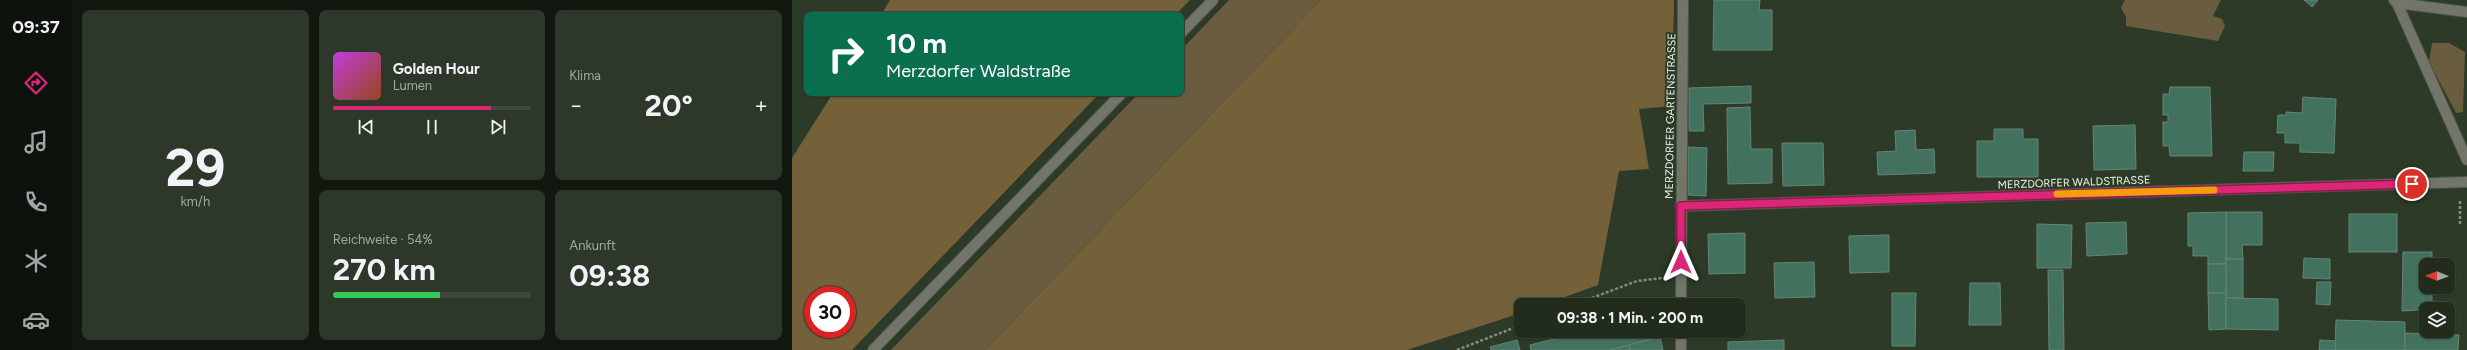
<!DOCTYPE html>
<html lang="de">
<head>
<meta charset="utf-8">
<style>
  body { margin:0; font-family:Figtree,sans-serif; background:#2d382a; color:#f1f3f6; height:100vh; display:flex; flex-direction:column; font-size:15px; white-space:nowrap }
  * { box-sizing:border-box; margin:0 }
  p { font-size:13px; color:#a2a7a4 }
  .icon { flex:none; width:22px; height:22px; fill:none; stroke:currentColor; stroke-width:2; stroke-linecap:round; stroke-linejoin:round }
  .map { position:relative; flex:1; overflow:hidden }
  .details { display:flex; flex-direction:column; gap:10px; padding:10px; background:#121810; width:720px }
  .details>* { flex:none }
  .top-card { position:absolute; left:12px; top:12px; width:380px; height:84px; border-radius:8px; box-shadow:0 1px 3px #0004,0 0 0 1px #3e483b; background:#0b6e4f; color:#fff; overflow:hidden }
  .needle { width:26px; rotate:271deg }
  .tools { position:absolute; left:1627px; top:258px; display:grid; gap:8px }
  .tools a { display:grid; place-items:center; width:36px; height:36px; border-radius:8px; background:#212c1d; box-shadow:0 1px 3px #0004,0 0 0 1px #3e483b; font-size:20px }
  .speed { position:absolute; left:12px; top:286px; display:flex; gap:8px; font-size:20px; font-weight:700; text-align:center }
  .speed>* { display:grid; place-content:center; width:52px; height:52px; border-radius:50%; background:#212c1d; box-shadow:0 1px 3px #0004,0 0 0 1px #3e483b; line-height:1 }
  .speed .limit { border:6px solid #d22; background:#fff; color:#111 }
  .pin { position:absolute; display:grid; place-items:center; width:34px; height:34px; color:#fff; margin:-17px; border:2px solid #fff; border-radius:50%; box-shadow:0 1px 4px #0007 }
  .me { position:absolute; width:44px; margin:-22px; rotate:0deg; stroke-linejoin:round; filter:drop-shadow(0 0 3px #0008) }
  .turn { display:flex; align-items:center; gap:14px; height:84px; padding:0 16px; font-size:18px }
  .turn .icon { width:52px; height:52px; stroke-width:2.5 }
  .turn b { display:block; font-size:28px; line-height:34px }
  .big { font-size:30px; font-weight:700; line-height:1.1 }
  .details .widget { flex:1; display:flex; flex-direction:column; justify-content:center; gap:6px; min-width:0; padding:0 14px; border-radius:8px; background:#2d382a }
  .details .dial { align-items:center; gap:0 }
  .dial b { font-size:52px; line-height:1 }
  .song { display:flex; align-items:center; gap:12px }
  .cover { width:48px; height:48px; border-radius:6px; background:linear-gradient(135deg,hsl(290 70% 55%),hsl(20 70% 35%)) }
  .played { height:4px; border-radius:2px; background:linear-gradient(90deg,#db2777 80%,#3e483b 80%) }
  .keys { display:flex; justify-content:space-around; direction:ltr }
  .heat { display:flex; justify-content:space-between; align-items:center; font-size:22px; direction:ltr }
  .charge { height:6px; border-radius:3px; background:linear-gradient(90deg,#34c759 54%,#3e483b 0) }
  .details .tiles { flex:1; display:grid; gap:10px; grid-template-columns:repeat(3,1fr) }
  .widget:first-child { grid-row:span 2 }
  .trip { position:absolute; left:722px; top:298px; width:232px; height:40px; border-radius:8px; background:#212c1d; box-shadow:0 1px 3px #0004,0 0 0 1px #3e483b; font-weight:700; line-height:40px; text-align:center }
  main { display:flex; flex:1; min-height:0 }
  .tab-bar { display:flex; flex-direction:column; width:72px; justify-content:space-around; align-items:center; background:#0d120c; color:#a2a7a4 }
  .tab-bar .icon { width:28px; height:28px }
  .tab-bar .on { color:#db2777 }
  .tab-bar b { font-size:18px; color:#f1f3f6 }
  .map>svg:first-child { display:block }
  .green { fill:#6a5c3e }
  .forest { fill:#746139; fill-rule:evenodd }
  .building { fill:#42725e; stroke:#678477 }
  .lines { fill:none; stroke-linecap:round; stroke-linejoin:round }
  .minor-casing { stroke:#4a5846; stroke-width:12 }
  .path { stroke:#828e7e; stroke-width:2.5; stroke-dasharray:3 2; stroke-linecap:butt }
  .minor { stroke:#74756a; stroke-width:10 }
  .route-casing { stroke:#8e194d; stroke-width:10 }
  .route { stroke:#db2777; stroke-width:7 }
  .slow { stroke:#f59e0b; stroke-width:7 }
  .labels { text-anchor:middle; stroke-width:4; stroke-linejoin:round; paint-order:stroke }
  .street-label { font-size:11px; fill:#eaf4e7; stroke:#2c3a27 }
</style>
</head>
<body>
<main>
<nav class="tab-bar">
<b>09:37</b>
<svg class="icon on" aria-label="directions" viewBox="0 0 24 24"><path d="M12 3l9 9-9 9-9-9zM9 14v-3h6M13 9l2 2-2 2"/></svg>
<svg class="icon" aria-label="music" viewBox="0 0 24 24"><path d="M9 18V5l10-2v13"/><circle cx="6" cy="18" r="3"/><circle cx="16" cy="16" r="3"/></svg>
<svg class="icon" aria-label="phone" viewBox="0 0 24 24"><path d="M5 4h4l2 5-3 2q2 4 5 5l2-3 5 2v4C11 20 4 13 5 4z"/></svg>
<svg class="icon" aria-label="climate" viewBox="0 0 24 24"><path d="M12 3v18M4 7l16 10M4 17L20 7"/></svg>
<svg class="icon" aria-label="car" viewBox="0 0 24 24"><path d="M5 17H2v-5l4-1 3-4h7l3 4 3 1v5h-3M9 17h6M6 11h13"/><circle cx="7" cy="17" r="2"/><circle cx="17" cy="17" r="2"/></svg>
</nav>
<section class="details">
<div class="tiles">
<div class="widget dial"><b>29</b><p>km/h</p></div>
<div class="widget">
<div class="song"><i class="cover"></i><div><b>Golden Hour</b><p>Lumen</p></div></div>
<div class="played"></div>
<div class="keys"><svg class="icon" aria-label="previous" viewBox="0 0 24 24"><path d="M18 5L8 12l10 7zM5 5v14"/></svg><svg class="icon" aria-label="pause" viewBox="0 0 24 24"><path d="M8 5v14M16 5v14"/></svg><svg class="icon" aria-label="next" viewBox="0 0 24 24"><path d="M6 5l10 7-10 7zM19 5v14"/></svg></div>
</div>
<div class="widget"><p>Klima</p>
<div class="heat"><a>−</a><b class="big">20°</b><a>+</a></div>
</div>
<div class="widget"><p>Reichweite · 54%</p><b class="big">270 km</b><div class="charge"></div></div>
<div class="widget"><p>Ankunft</p><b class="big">09:38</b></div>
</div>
</section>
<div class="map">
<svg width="1675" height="350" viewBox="0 0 1675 350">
  <rect width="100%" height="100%" fill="#2c3a27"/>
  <g class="green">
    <path d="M 437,0 L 529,0 L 193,350 L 99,350 L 347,93 L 389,93 L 389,50 Z"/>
    <path d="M 1333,0 L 1429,0 L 1421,16 L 1430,19 L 1433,26 L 1426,41 L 1334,26 L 1334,17 L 1329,8 Z"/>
    <path d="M 1640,43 L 1657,43 L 1673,52 L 1671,112 L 1664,113 L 1637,62 Z"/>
  </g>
  <g class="forest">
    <path d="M 98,0 L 398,0 L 383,15 L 89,15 Z"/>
    <path d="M 529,0 L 882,0 L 880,106 L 847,109 L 857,169 L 827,171 L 806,285 L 751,305 L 729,305 L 729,313 L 615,350 L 193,350 Z"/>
    <path d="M 41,93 L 308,93 L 60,350 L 0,350 L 0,158 ZM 21,295 L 55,295 L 55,329 L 21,329 Z"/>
  </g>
  <g class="building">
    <path d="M 922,0 L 968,0 L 967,10 L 980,10 L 980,50 L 921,50 Z"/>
    <path d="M 1512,0 L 1526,0 L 1520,7 Z"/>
    <path d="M 959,86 L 959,103 L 911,104 L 912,131 L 897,131 L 897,88 Z"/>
    <path d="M 1378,87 L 1418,87 L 1420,156 L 1378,156 L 1377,146 L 1371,146 L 1371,122 L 1376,122 L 1376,115 L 1371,115 L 1371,94 L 1377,94 Z"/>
    <path d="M 1511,97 L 1544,99 L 1542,153 L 1508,152 L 1508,143 L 1493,143 L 1493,133 L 1485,133 L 1486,115 L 1494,115 L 1494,112 L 1510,113 Z"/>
    <path d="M 958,107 L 959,149 L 980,149 L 980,183 L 936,184 L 935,108 Z"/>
    <path d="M 1343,125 L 1344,169 L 1302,170 L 1301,126 Z"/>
    <path d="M 1202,129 L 1231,129 L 1231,139 L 1246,139 L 1246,177 L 1185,177 L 1185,141 L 1202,141 Z"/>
    <path d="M 1123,130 L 1124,150 L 1142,149 L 1143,173 L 1086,175 L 1085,152 L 1104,151 L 1103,131 Z"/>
    <path d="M 990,143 L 1031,143 L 1032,185 L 991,186 Z"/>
    <path d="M 896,147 L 915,148 L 914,196 L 896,195 Z"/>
    <path d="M 1452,152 L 1482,152 L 1481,171 L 1451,171 Z"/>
    <path d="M 1434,212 L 1470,212 L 1470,245 L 1450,245 L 1451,259 L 1434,259 Z"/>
    <path d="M 1434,212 L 1434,264 L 1416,264 L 1416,256 L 1401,256 L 1401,246 L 1396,246 L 1396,213 Z"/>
    <rect x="1557" y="214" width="48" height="38"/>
    <path d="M 1334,222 L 1335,254 L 1295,256 L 1294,223 Z"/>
    <path d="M 1245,224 L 1280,225 L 1279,268 L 1245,268 Z"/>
    <path d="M 953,233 L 953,273 L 917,274 L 916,234 Z"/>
    <path d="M 1097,235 L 1097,272 L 1058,273 L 1057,236 Z"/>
    <path d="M 1611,252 L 1640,252 L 1640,265 L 1634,265 L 1634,287 L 1640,287 L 1640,309 L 1610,311 Z"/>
    <path d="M 1512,258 L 1538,259 L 1538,279 L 1511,278 Z"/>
    <rect x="1434" y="259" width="17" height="39"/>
    <path d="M 1022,262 L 1023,297 L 983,298 L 982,263 Z"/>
    <rect x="1416" y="264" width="18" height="29"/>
    <path d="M 1256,270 L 1271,270 L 1272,350 L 1257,350 Z"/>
    <path d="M 1525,282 L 1539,282 L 1538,305 L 1524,304 Z"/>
    <path d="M 1178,283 L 1208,283 L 1209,325 L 1177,325 Z"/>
    <path d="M 1100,293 L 1124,293 L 1123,346 L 1100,346 Z"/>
    <path d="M 1416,293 L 1434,293 L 1434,329 L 1417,330 Z"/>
    <path d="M 1434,298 L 1486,299 L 1486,330 L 1434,329 Z"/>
    <path d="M 1544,320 L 1613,322 L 1613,350 L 1543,350 Z"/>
    <path d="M 794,331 L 866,331 L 868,337 L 818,350 L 739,350 L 738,345 Z"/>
    <path d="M 1613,333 L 1667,335 L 1666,350 L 1613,350 Z"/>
    <path d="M 868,337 L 871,350 L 838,350 L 837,345 Z"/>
    <path d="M 725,340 L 728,350 L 699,350 L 698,347 Z"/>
    <path d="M 992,340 L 992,350 L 936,350 L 936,342 Z"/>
    <path d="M 1528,340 L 1544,341 L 1543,350 L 1527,350 Z"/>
    <path d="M 837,345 L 838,350 L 818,350 Z"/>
  </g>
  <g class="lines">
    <defs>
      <g id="minor">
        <path d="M 1602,0 L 1605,3 L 1675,12"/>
        <path d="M 1605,3 L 1675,160"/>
        <path d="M 389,33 L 421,0"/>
        <path d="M 889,206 L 1675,182"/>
        <path d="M 889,305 L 891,0"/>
        <path d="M 889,331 L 889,350"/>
        <path d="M 81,350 L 330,93"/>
      </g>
    </defs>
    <use href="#minor" class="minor-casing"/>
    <g class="path">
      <path d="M 1668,201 L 1668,225"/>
      <path d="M 781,305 L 845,281 L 870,278"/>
      <path d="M 665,350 L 729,325"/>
    </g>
    <use href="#minor" class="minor"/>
  </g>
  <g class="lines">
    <defs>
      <path id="route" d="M 889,262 L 889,206 L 1620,184"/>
    </defs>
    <use href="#route" class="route-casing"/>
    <use href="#route" class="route"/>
    <path class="slow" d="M 1265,194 L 1422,190"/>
  </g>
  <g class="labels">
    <g class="street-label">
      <text transform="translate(878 116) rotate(-89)" y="4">MERZDORFER GARTENSTRASSE</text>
      <text transform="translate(1282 182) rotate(-2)" y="4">MERZDORFER WALDSTRASSE</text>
    </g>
  </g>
</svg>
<div class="tools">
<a><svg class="needle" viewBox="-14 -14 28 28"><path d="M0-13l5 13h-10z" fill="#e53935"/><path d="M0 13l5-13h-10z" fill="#a2a7a4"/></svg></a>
<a><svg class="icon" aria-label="layers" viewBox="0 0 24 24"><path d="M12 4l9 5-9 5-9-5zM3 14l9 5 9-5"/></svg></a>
</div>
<div class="speed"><div class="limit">30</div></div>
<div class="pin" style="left:1620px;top:184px;background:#d93025"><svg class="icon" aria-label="arrive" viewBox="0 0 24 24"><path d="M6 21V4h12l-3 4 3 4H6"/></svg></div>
<svg class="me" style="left:889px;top:262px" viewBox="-20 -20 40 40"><path d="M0-17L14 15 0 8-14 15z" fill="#db2777" stroke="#fff" stroke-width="4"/></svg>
<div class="trip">09:38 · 1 Min. · 200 m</div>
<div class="top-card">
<div class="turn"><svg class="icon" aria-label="right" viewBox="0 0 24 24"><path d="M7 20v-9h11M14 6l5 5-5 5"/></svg><div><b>10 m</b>Merzdorfer Waldstraße</div></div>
</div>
</div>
</main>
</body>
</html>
